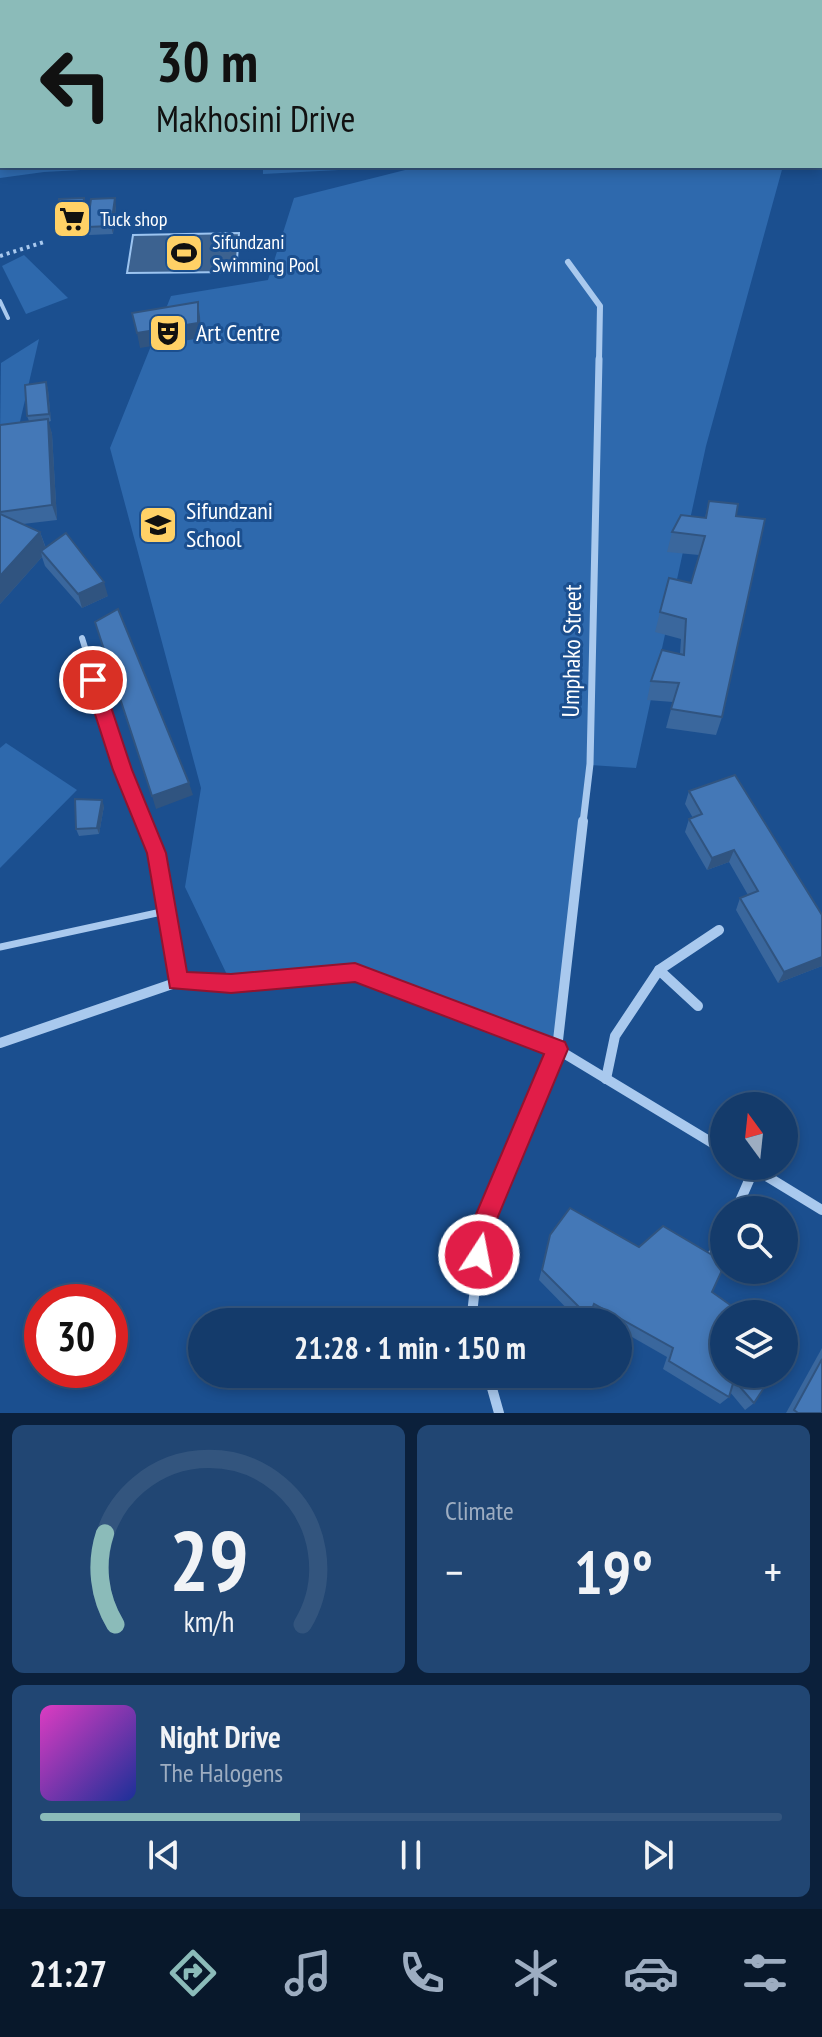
<!DOCTYPE html>
<html lang="en">
<head>
<meta charset="utf-8">
<style>
  body { margin:0; font-family:"PT Sans Narrow",sans-serif; background:#214673; color:#f1f3f6; height:100vh; display:flex; flex-direction:column; font-size:30px; white-space:nowrap }
  * { box-sizing:border-box; margin:0 }
  p { font-size:26px; color:#9dadc1 }
  .icon { flex:none; width:44px; height:44px; fill:none; stroke:currentColor; stroke-width:2; stroke-linecap:round; stroke-linejoin:round }
  .map { position:relative; height:1413px; overflow:hidden }
  .side { display:flex; flex-direction:column; gap:12px; padding:12px; background:#0b203b; flex:1 }
  .side>* { flex:none }
  .banner { position:absolute; left:0px; top:0px; width:822px; height:168px; box-shadow:0 4px 12px #0003,0 0 0 2px #33557e; background:#8bbbb9; color:#111; overflow:hidden }
  .needle { width:52px; rotate:345deg }
  .buttons { position:absolute; left:710px; top:1092px; display:grid; gap:16px }
  .buttons a { display:grid; place-items:center; width:88px; height:88px; border-radius:50%; background:#143b6b; box-shadow:0 4px 12px #0003,0 0 0 2px #33557e; font-size:40px }
  .speed { position:absolute; left:24px; top:1284px; display:flex; gap:16px; font-size:40px; font-weight:700; text-align:center }
  .speed>* { display:grid; place-content:center; width:104px; height:104px; border-radius:50%; background:#143b6b; box-shadow:0 4px 12px #0003,0 0 0 2px #33557e; line-height:1 }
  .speed .limit { border:12px solid #d22; background:#fff; color:#111 }
  .pin { position:absolute; display:grid; place-items:center; width:68px; height:68px; color:#fff; margin:-34px; border:4px solid #fff; border-radius:50%; box-shadow:0 2px 8px #0007 }
  .me { position:absolute; width:88px; margin:-44px; rotate:11deg; stroke-linejoin:round; filter:drop-shadow(0 0 6px #0008) }
  .turn { display:flex; align-items:center; gap:28px; height:168px; padding:0 24px; font-size:36px }
  .turn .icon { width:104px; height:104px; stroke-width:2.5 }
  .turn b { display:block; font-size:56px; line-height:68px }
  .big { font-size:60px; font-weight:600; line-height:1.1 }
  .side .widget { flex:1; display:flex; flex-direction:column; justify-content:center; gap:12px; min-width:0; padding:0 28px; border-radius:12px; background:#214673 }
  .side .dial { align-items:center; gap:0 }
  .dial svg { height:208px; overflow:visible; fill:none; stroke:#33557e; stroke-width:7; stroke-linecap:round; text-anchor:middle }
  .dial text { fill:#f1f3f6; stroke:none }
  .song { display:flex; align-items:center; gap:24px }
  .cover { width:96px; height:96px; border-radius:12px; background:linear-gradient(135deg,hsl(310 70% 55%),hsl(230 70% 35%)) }
  .played { height:8px; border-radius:4px; background:linear-gradient(90deg,#8bbbb9 35%,#33557e 35%) }
  .keys { display:flex; justify-content:space-around; direction:ltr }
  .heat { display:flex; justify-content:space-between; align-items:center; font-size:44px; direction:ltr }
  .side .tiles { flex:1; display:grid; gap:12px; grid-template-columns:1fr 1fr }
  .widget:last-child { grid-column:span 2 }
  .trip { position:absolute; left:188px; top:1308px; width:444px; height:80px; border-radius:40px; background:#143b6b; box-shadow:0 4px 12px #0003,0 0 0 2px #33557e; font-weight:600; line-height:80px; text-align:center }
  .tabs { display:flex; height:128px; justify-content:space-around; align-items:center; background:#08182b; color:#9dadc1 }
  .tabs .icon { width:56px; height:56px }
  .tabs .current { color:#8bbbb9 }
  .tabs b { font-size:36px; color:#f1f3f6 }
  .map>svg:first-child { display:block }
  .green { fill:#2e69ad }
  .water { fill:#3c6290; stroke:#9cc4f0; stroke-width:2 }
  .lines { fill:none; stroke-linecap:round; stroke-linejoin:round }
  .path { stroke:#a9c9ee; stroke-width:4; stroke-dasharray:3 4; stroke-linecap:butt }
  .lane-far2 { stroke:#a9c9ee; stroke-width:4 }
  .lane-far1 { stroke:#a9c9ee; stroke-width:6 }
  .lane { stroke:#a9c9ee; stroke-width:7 }
  .street-far2 { stroke:#a9c9ee; stroke-width:6 }
  .street-far1 { stroke:#a9c9ee; stroke-width:7 }
  .street { stroke:#a9c9ee; stroke-width:10 }
  .wall { fill:#3a679d }
  .shaded-wall { fill:#305480 }
  .building { fill:#4478b7; stroke:#305480; stroke-width:2 }
  .route { fill:#e11d48; stroke:#92132f; stroke-width:2 }
  .labels { text-anchor:middle; stroke-width:6; stroke-linejoin:round; paint-order:stroke }
  .far-poi-label { font-size:20px; fill:#fff; stroke:#1b4f8f; text-anchor:start }
  .poi-label { font-size:24px; fill:#fff; stroke:#1b4f8f; text-anchor:start }
  .street-label { font-size:24px; fill:#fff; stroke:#1b4f8f }
</style>
</head>
<body>
<div class="map">
<svg width="822" height="1413" viewBox="0 0 822 1413">
  <rect width="100%" height="100%" fill="#1b4f8f"/>
  <g class="green">
    <path d="M 0,54 L 2,166 L 154,166 L 44,172 L 0,178 Z"/>
    <path d="M 263,166 L 415,166 L 263,174 Z"/>
    <path d="M 421,166 L 783,166 L 706,446 L 636,768 L 590,765 L 557,1049 L 355,972 L 231,983 L 185,887 L 201,788 L 110,448 L 171,296 L 268,280 L 294,198 Z"/>
    <path d="M 24,255 L 68,298 L 26,314 L 2,266 Z"/>
    <path d="M 39,339 L 19,426 L 0,440 L 1,363 Z"/>
    <path d="M 6,743 L 77,790 L 0,868 L 0,748 Z"/>
  </g>
  <path class="water" d="M 239,233 L 236,272 L 127,273 L 133,235 Z"/>
  <g class="lines">
    <path class="path" d="M 0,256 L 44,242"/>
    <path class="lane-far2" d="M 0,301 L 8,318"/>
    <path class="lane-far1" d="M 82,638 L 123,770 L 145,823"/>
    <g class="lane">
      <path d="M 144,821 L 157,853 L 178,982"/>
      <path d="M 0,947 L 166,911"/>
    </g>
    <path class="street-far2" d="M 568,262 L 600,306 L 599,361"/>
    <path class="street-far1" d="M 583,823 L 590,764 L 599,359"/>
    <g class="street">
      <path d="M 659,970 L 698,1006"/>
      <path d="M 0,1043 L 178,982 L 231,983 L 355,972 L 557,1049 L 724,1150"/>
      <path d="M 606,1079 L 615,1036 L 659,970 L 719,930"/>
      <path d="M 750,1166 L 822,1210"/>
      <path d="M 736,1210 L 754,1169"/>
      <path d="M 712,1256 L 724,1233"/>
      <path d="M 474,1322 L 472,1314 L 482,1226 L 557,1049 L 583,821"/>
      <path d="M 488,1374 L 499,1413"/>
    </g>
  </g>
  <g class="wall">
    <path d="M 18,0 L 75,0 L 74,2 L 18,2 Z"/>
    <rect x="160" y="0" width="515" height="2"/>
    <path d="M 86,206 L 83,231 L 58,233 L 56,225 Z"/>
    <path d="M 116,206 L 113,234 L 89,235 L 87,227 Z"/>
    <path d="M 46,382 L 48,390 L 51,421 L 48,422 L 52,434 L 57,520 L 23,524 L 40,532 L 46,548 L 108,596 L 82,608 L 45,566 L 42,557 L 0,604 L 0,425 L 29,421 L 27,416 Z"/>
    <path d="M 709,501 L 722,717 L 716,735 L 666,728 L 673,702 L 647,700 L 651,681 L 680,654 L 681,639 L 655,632 L 660,612 L 691,583 L 699,555 L 667,552 L 672,532 L 705,518 Z"/>
    <path d="M 689,791 L 822,915 L 822,966 L 778,983 L 736,910 L 740,898 L 748,895 L 729,862 L 707,870 L 685,832 L 689,819 L 693,818 L 685,804 Z"/>
    <path d="M 104,806 L 99,834 L 79,836 L 76,829 Z"/>
    <path d="M 550,1235 L 712,1292 L 773,1374 L 754,1403 L 745,1410 L 730,1392 L 729,1397 L 720,1404 L 663,1369 L 667,1357 L 618,1329 L 618,1322 L 605,1322 L 591,1314 L 587,1322 L 580,1322 L 539,1280 Z"/>
    <path d="M 822,1348 L 822,1413 L 786,1413 Z"/>
  </g>
  <g class="shaded-wall">
    <path d="M 62,0 L 75,0 L 74,2 L 63,2 Z"/>
    <path d="M 138,0 L 152,0 L 151,2 L 137,2 Z"/>
    <path d="M 219,0 L 286,0 L 287,2 L 211,2 Z"/>
    <path d="M 408,0 L 463,0 L 463,2 L 401,2 Z"/>
    <path d="M 615,0 L 675,0 L 675,2 L 608,2 Z"/>
    <path d="M 84,198 L 86,206 L 83,231 L 82,224 Z"/>
    <path d="M 115,198 L 116,206 L 113,234 L 111,226 Z"/>
    <path d="M 198,302 L 200,317 L 201,338 L 140,348 L 137,333 Z"/>
    <path d="M 46,382 L 48,390 L 51,421 L 49,414 Z"/>
    <path d="M 48,419 L 52,434 L 57,520 L 52,505 Z"/>
    <path d="M 40,532 L 47,552 L 41,551 L 42,557 L 0,604 L 0,576 Z"/>
    <path d="M 104,582 L 108,596 L 82,608 L 78,594 Z"/>
    <path d="M 189,783 L 193,795 L 156,809 L 152,796 Z"/>
    <path d="M 102,800 L 104,806 L 99,834 L 97,828 Z"/>
    <path d="M 734,850 L 729,862 L 707,870 L 712,858 Z"/>
    <path d="M 822,957 L 822,966 L 778,983 L 784,972 Z"/>
  </g>
  <g class="building">
    <path d="M 93,0 L 138,0 L 137,2 Z"/>
    <path d="M 169,0 L 219,0 L 211,2 L 171,2 Z"/>
    <path d="M 302,0 L 408,0 L 401,2 L 303,2 Z"/>
    <path d="M 480,0 L 615,0 L 608,2 L 482,2 Z"/>
    <path d="M 84,198 L 82,224 L 56,225 L 59,199 Z"/>
    <path d="M 115,198 L 111,226 L 87,227 L 91,199 Z"/>
    <path d="M 198,302 L 198,323 L 137,333 L 132,313 Z"/>
    <path d="M 46,382 L 49,414 L 27,416 L 25,385 Z"/>
    <path d="M 48,419 L 52,505 L 0,512 L 0,425 Z"/>
    <path d="M 709,501 L 738,504 L 736,516 L 765,519 L 722,717 L 671,709 L 679,683 L 651,681 L 662,650 L 684,655 L 686,619 L 660,612 L 669,578 L 691,583 L 705,536 L 672,532 L 681,515 L 706,518 Z"/>
    <path d="M 0,514 L 40,532 L 0,576 Z"/>
    <path d="M 66,533 L 104,582 L 78,594 L 41,551 Z"/>
    <path d="M 118,609 L 189,783 L 152,796 L 95,622 Z"/>
    <path d="M 735,775 L 822,915 L 822,957 L 784,972 L 740,898 L 758,891 L 734,850 L 712,858 L 689,819 L 702,814 L 689,791 Z"/>
    <path d="M 75,799 L 102,800 L 97,828 L 76,829 Z"/>
    <path d="M 570,1208 L 639,1247 L 663,1226 L 724,1262 L 724,1266 L 712,1292 L 743,1314 L 724,1314 L 724,1374 L 773,1374 L 754,1403 L 734,1380 L 729,1397 L 669,1361 L 673,1348 L 594,1304 L 589,1317 L 542,1270 L 550,1235 Z"/>
    <path d="M 784,1343 L 791,1348 L 784,1358 Z"/>
    <path d="M 822,1359 L 822,1413 L 798,1413 L 794,1410 Z"/>
  </g>
  <path class="route" d="M 93,672 L 102,680 L 132,770 L 166,853 L 187,972 L 231,974 L 355,963 L 565,1042 L 568,1049 L 494,1226 L 487,1263 L 479,1267 L 471,1263 L 467,1255 L 471,1226 L 544,1054 L 355,982 L 231,993 L 170,988 L 147,853 L 113,770 L 84,680 Z"/>
  <defs>
    <symbol id="supermarket-square" viewBox="-11 -11 22 22"><rect x="-9" y="-9" width="18" height="18" rx="4" fill="#ffd166" stroke="#1b4f8f"/><path d="M-6-5.5h2.5l.6 2H6L4.5 2H-2.5L-4.4-4H-6ZM-1.5 3.2a1.3 1.3 0 1 0 .1 0ZM3 3.2a1.3 1.3 0 1 0 .1 0Z" fill="#111"/></symbol>
    <symbol id="stadium-square" viewBox="-11 -11 22 22"><rect x="-9" y="-9" width="18" height="18" rx="4" fill="#ffd166" stroke="#1b4f8f"/><path d="M0-5a6.5 5 0 1 0 0 10a6.5 5 0 1 0 0-10ZM-3.5-1.8h7v3.6h-7Z" fill="#111"/></symbol>
    <symbol id="theatre-square" viewBox="-11 -11 22 22"><rect x="-9" y="-9" width="18" height="18" rx="4" fill="#ffd166" stroke="#1b4f8f"/><path d="M-5-5.5Q0-4 5-5.5V0Q5 5 0 6Q-5 5-5 0ZM-3.3-2.5H-1v1.5H-3.3ZM1-2.5H3.3v1.5H1ZM-2.8 1Q0 5.5 2.8 1Z" fill="#111"/></symbol>
    <symbol id="school-square" viewBox="-11 -11 22 22"><rect x="-9" y="-9" width="18" height="18" rx="4" fill="#ffd166" stroke="#1b4f8f"/><path d="M0-5L7-2L0 1L-7-2ZM-4 1L0 2.5L4 1V4Q0 6-4 4Z" fill="#111"/></symbol>
  </defs>
  <g fill-rule="evenodd">
    <use href="#supermarket-square" x="50" y="197" width="44" height="44"/>
    <use href="#stadium-square" x="162" y="231" width="44" height="44"/>
    <use href="#theatre-square" x="146" y="311" width="44" height="44"/>
    <use href="#school-square" x="136" y="503" width="44" height="44"/>
  </g>
  <g class="labels">
    <g class="far-poi-label">
      <text x="100" y="226">Tuck shop</text>
      <text x="212" y="249">Sifundzani<tspan x="212" dy="23">Swimming Pool</tspan></text>
    </g>
    <g class="poi-label">
      <text x="196" y="341">Art Centre</text>
      <text x="186" y="519">Sifundzani<tspan x="186" dy="28">School</tspan></text>
    </g>
    <g class="street-label">
      <text transform="translate(572 651) rotate(-89)" y="8">Umphako Street</text>
    </g>
  </g>
</svg>
<div class="buttons">
<a><svg class="needle" viewBox="-14 -14 28 28"><path d="M0-13l5 13h-10z" fill="#e53935"/><path d="M0 13l5-13h-10z" fill="#9dadc1"/></svg></a>
<a><svg class="icon" aria-label="search" viewBox="0 0 24 24"><circle cx="10" cy="10" r="6"/><path d="M15 15l6 6"/></svg></a>
<a><svg class="icon" aria-label="layers" viewBox="0 0 24 24"><path d="M12 4l9 5-9 5-9-5zM3 14l9 5 9-5"/></svg></a>
</div>
<div class="speed"><div class="limit">30</div></div>
<div class="pin" style="left:93px;top:680px;background:#d93025"><svg class="icon" aria-label="arrive" viewBox="0 0 24 24"><path d="M6 21V4h12l-3 4 3 4H6"/></svg></div>
<svg class="me" style="left:479px;top:1255px" viewBox="-20 -20 40 40"><circle r="17" fill="#e11d48" stroke="#fff" stroke-width="3"/><path d="M0-11L8 9 0 5-8 9z" fill="#fff"/></svg>
<div class="trip">21:28 · 1 min · 150 m</div>
<div class="banner">
<div class="turn"><svg class="icon" aria-label="left" viewBox="0 0 24 24"><path d="M17 20v-9H6M10 6l-5 5 5 5"/></svg><div><b>30 m</b>Makhosini Drive</div></div>
</div>
</div>
<section class="side">
<div class="tiles">
<div class="widget dial"><svg viewBox="0 0 100 80">
<path d="M14 69A42 42 0 1 1 86 69"/>
<path d="M14 69A42 42 0 0 1 10 34" stroke="#8bbbb9"/>
<text x="50" y="56" font-size="32" font-weight="700">29</text>
<text x="50" y="72" font-size="11">km/h</text>
</svg></div>
<div class="widget"><p>Climate</p>
<div class="heat"><a>−</a><b class="big">19°</b><a>+</a></div>
</div>
<div class="widget">
<div class="song"><i class="cover"></i><div><b>Night Drive</b><p>The Halogens</p></div></div>
<div class="played"></div>
<div class="keys"><svg class="icon" aria-label="previous" viewBox="0 0 24 24"><path d="M18 5L8 12l10 7zM5 5v14"/></svg><svg class="icon" aria-label="pause" viewBox="0 0 24 24"><path d="M8 5v14M16 5v14"/></svg><svg class="icon" aria-label="next" viewBox="0 0 24 24"><path d="M6 5l10 7-10 7zM19 5v14"/></svg></div>
</div>
</div>
</section>
<nav class="tabs">
<b>21:27</b>
<svg class="icon current" aria-label="directions" viewBox="0 0 24 24"><path d="M12 3l9 9-9 9-9-9zM9 14v-3h6M13 9l2 2-2 2"/></svg>
<svg class="icon" aria-label="music" viewBox="0 0 24 24"><path d="M9 18V5l10-2v13"/><circle cx="6" cy="18" r="3"/><circle cx="16" cy="16" r="3"/></svg>
<svg class="icon" aria-label="phone" viewBox="0 0 24 24"><path d="M5 4h4l2 5-3 2q2 4 5 5l2-3 5 2v4C11 20 4 13 5 4z"/></svg>
<svg class="icon" aria-label="climate" viewBox="0 0 24 24"><path d="M12 3v18M4 7l16 10M4 17L20 7"/></svg>
<svg class="icon" aria-label="car" viewBox="0 0 24 24"><path d="M5 17H2v-5l4-1 3-4h7l3 4 3 1v5h-3M9 17h6M6 11h13"/><circle cx="7" cy="17" r="2"/><circle cx="17" cy="17" r="2"/></svg>
<svg class="icon" aria-label="filters" viewBox="0 0 24 24"><path d="M4 7h16M4 17h16"/><circle cx="9" cy="7" r="2"/><circle cx="15" cy="17" r="2"/></svg>
</nav>
</body>
</html>
